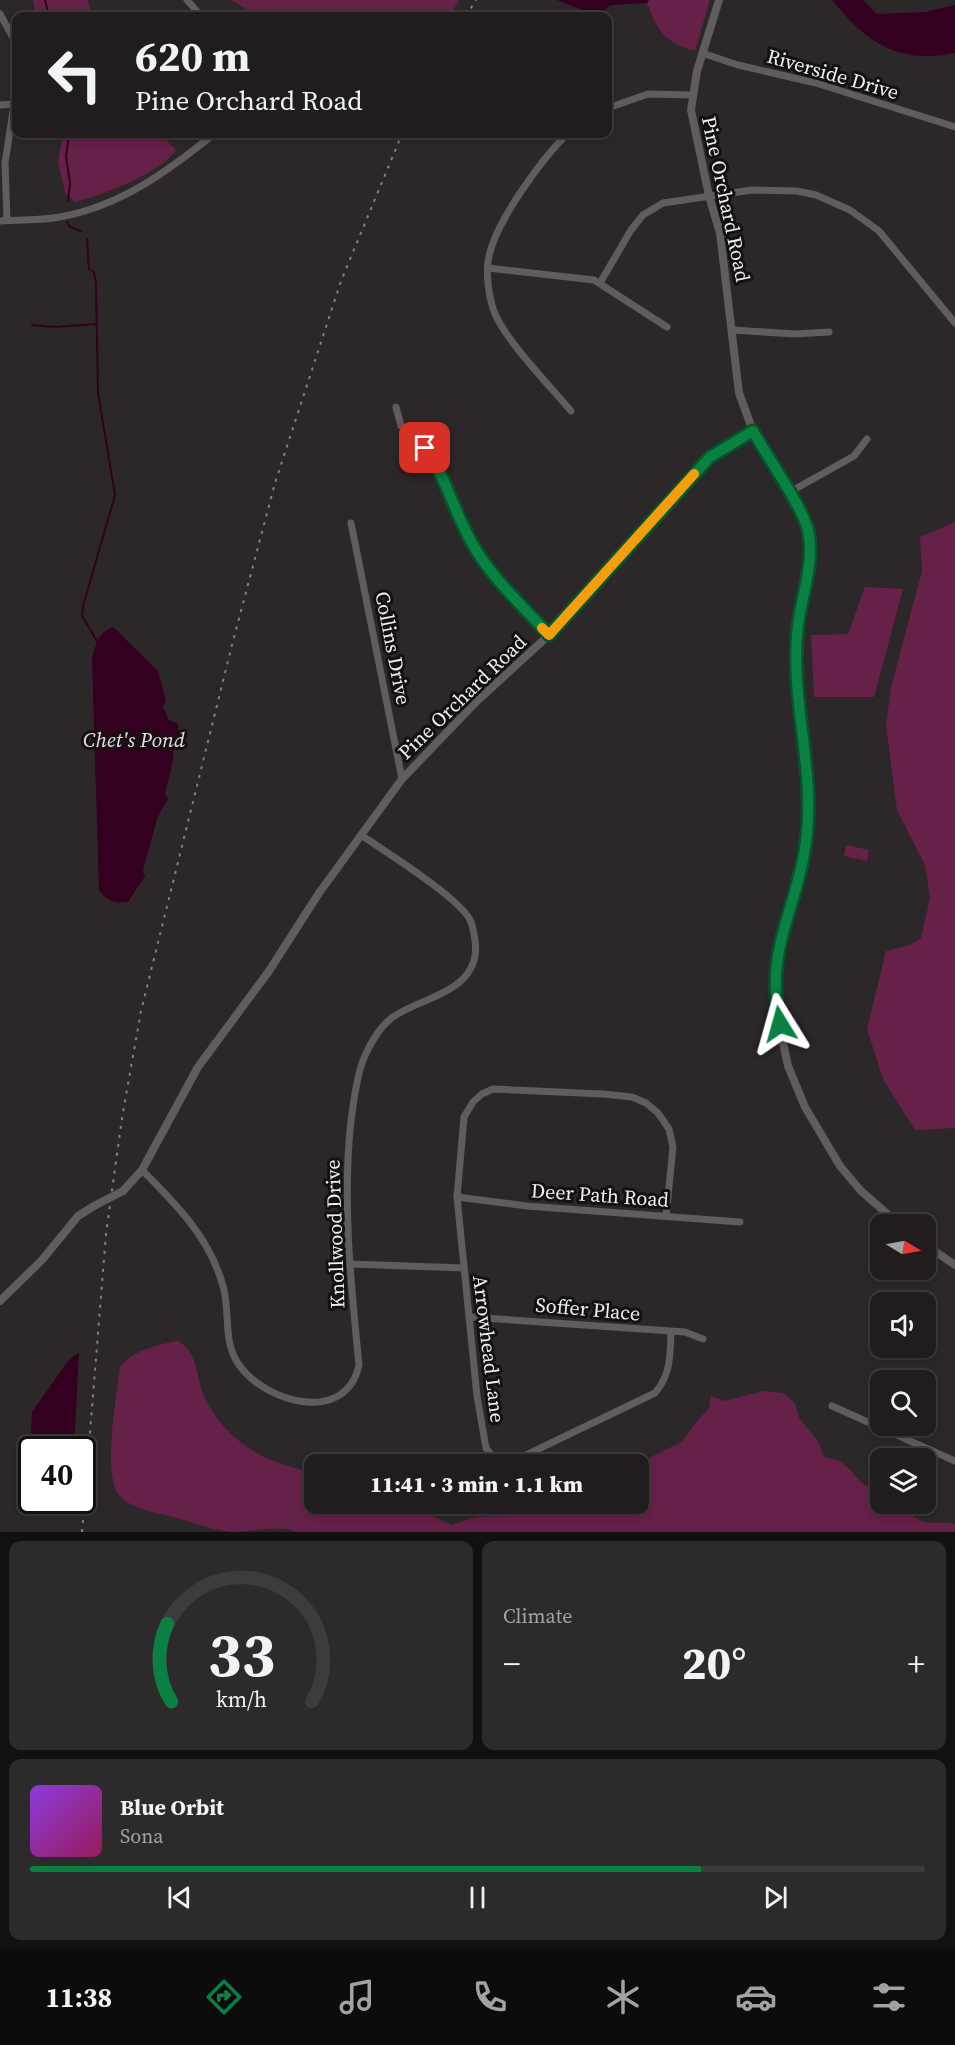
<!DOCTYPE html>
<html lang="en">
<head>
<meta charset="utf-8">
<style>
  body { margin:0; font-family:"Source Serif 4",serif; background:#2d2a2c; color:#f1f3f6; height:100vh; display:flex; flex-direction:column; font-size:22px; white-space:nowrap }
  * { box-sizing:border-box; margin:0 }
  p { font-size:20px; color:#a2a2a4 }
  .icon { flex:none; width:33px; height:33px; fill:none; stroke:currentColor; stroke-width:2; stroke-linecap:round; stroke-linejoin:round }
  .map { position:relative; height:1532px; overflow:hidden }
  .sheet { display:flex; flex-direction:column; gap:9px; padding:9px; background:#121011; flex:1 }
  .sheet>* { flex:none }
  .guide { position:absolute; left:12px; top:12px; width:600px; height:126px; border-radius:12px; box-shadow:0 3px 9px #0003,0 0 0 2px #3e3b3d; background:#211d1f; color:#f1f3f6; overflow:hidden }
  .needle { width:39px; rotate:100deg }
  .buttons { position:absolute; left:870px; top:1214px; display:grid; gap:12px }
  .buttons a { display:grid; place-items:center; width:66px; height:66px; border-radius:12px; background:#211d1f; box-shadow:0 3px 9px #0003,0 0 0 2px #3e3b3d; font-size:30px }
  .speed { position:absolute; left:18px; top:1436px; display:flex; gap:12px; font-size:30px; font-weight:700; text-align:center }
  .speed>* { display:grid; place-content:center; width:78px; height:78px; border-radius:50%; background:#211d1f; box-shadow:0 3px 9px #0003,0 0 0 2px #3e3b3d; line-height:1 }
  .speed .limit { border:3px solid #111; border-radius:9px; background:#fff; color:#111 }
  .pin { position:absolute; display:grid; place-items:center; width:51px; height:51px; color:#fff; margin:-26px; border-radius:12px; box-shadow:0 3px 9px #0006 }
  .me { position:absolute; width:66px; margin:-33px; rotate:352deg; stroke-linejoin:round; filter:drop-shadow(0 0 4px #0008) }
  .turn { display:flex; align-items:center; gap:21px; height:126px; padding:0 24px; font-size:27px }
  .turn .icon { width:78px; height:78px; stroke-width:2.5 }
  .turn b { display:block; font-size:42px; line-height:51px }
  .big { font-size:45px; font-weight:800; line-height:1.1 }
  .sheet .card { flex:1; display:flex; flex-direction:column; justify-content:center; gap:9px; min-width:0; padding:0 21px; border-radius:12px; background:#2d2a2c }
  .sheet .dial { align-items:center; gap:0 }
  .dial svg { height:156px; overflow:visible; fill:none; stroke:#3e3b3d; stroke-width:7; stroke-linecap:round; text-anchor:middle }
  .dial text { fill:#f1f3f6; stroke:none }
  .song { display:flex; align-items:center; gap:18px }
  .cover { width:72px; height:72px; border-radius:9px; background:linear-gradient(135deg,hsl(270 70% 55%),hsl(330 70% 35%)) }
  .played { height:6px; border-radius:3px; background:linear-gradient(90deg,#0b8043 75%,#3e3b3d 75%) }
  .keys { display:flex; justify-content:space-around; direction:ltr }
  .heat { display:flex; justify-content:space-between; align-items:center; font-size:33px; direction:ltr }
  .sheet .tiles { flex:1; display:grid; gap:9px; grid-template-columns:1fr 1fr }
  .card:last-child { grid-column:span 2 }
  .trip { position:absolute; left:304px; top:1454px; width:345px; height:60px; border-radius:12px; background:#211d1f; box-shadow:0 3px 9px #0003,0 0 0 2px #3e3b3d; font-weight:800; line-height:60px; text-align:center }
  .dock { display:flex; height:96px; justify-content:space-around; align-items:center; background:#0d0c0c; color:#a2a2a4 }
  .dock .icon { width:42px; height:42px }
  .dock .current { color:#0b8043 }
  .dock b { font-size:27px; color:#f1f3f6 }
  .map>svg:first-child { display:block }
  .green { fill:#652148 }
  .water { fill:#34001f }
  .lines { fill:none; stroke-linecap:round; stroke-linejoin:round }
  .stream { stroke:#34001f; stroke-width:2 }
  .minor { stroke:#605d5e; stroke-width:7 }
  .tertiary { stroke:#605d5e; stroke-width:8 }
  .rail { stroke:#868284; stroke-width:2; stroke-dasharray:3 6; stroke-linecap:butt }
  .tertiary-bridge { stroke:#605d5e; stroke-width:8 }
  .route-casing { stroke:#07532c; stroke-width:15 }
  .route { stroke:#0b8043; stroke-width:10 }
  .slow { stroke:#f59e0b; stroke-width:10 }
  .labels { text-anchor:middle; stroke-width:6; stroke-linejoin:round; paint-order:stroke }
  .street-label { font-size:20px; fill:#f2eff0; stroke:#131112 }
  .water-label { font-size:21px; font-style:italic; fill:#f3dbe6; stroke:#131112 }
</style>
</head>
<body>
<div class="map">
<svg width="955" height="1532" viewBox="0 0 955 1532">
  <rect width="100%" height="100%" fill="#2c2729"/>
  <g class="green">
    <path d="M 33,0 L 87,0 L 93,16 L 36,16 Z"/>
    <path d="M 231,0 L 459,0 L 450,16 L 257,16 Z"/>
    <path d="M 649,0 L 710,0 L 695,51 C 666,44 657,30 647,3 Z"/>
    <path d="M 63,134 L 160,134 L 176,150 C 161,173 102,195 75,202 L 65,192 L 58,162 Z"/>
    <path d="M 955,522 L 955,1128 L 915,1130 L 883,1079 L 867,1029 L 886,951 L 910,945 L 921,938 L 930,898 L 925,865 L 897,810 L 886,726 L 891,687 L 922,571 L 920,537 Z"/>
    <path d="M 865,587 L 903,589 L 874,697 L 814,697 L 811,635 L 848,634 Z"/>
    <path d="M 846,845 L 869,850 L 867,861 L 844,856 Z"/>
    <path d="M 178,1341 C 199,1354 195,1373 203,1393 C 222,1440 267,1465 315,1472 L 315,1503 L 422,1503 L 427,1514 L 452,1525 L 476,1517 L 543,1515 L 568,1503 L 639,1503 L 639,1464 L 627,1464 L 647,1459 L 683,1441 L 692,1427 L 709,1408 L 711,1396 L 724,1401 L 764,1391 L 783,1393 L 795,1403 L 799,1418 L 818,1441 L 824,1457 C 858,1461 851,1488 880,1489 L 880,1503 C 913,1503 900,1512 922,1521 C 932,1525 944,1521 955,1524 L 955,1532 L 296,1532 C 282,1524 250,1532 232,1532 C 213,1530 193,1523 174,1517 C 157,1513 131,1509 119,1495 C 102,1473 117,1395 120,1367 C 132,1351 158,1344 178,1341 Z"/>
  </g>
  <g class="water">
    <path d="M 557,0 L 649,0 L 647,3 L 610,5 L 598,16 Z"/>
    <path d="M 832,0 L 863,0 L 877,14 L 925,12 L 955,5 L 955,53 C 897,64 867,43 832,0 Z"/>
    <path d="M 113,627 L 158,671 L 166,701 L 163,707 L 169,720 L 178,724 L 179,739 L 175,740 L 172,765 L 165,794 L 168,799 L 158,816 L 143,870 L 145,876 L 128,902 C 114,903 107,902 99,890 L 92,658 C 97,642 97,634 113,627 Z"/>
    <path d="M 79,1352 L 74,1449 L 41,1449 L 31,1439 L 32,1412 L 68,1361 Z"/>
  </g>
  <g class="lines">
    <g class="stream">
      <path d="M 45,0 L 49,16"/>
      <path d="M 68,201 L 70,183 L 66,157 L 69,134"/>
      <path d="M 67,222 L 70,227 L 81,231"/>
      <path d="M 87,239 L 89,269 L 94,272 L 96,284 L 98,393 L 115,495 L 83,606 L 82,616 L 97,641"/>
      <path d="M 32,325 L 54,327 L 96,324"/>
    </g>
    <g class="minor">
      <path d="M 187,0 L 201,16"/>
      <path d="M 0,14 L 16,43"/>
      <path d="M 702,53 L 738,65 L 816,83 L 955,127"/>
      <path d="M 0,105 L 14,104"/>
      <path d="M 608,108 L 648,94 L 693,95"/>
      <path d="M 567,134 C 541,160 497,220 489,256 C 485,272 489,299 495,314 C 508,343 550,386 571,411"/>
      <path d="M 7,220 L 5,163 L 16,91"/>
      <path d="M 0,221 C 20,219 41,221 60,217 C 121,206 168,171 214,134"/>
      <path d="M 488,268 L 594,280 L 667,327"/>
      <path d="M 600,283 L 631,230 L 643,215 L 663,203 L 752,190 L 797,191 L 816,195 L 850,210 L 879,231 L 955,323"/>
      <path d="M 733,330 L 795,334 L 829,332"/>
      <path d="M 396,407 L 401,426 L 425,448 L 437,464 L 472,545 L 490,570 L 549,635"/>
      <path d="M 788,493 L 854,456 L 867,439"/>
      <path d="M 351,523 L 402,779"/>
      <path d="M 142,1170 C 177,1205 212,1240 224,1290 C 230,1316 223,1342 239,1365 C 266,1403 346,1425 359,1365 C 351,1284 342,1202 351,1120 C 354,1101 356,1077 364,1058 C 371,1042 381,1024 396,1015 C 426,996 482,990 475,940 C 474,935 473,927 471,922 C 463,900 383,850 361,835"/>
      <path d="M 457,1197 L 527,1206 L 740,1222"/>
      <path d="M 350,1264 L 464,1268"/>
      <path d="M 469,1317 L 685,1332 L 703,1339"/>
      <path d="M 832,1406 L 955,1461"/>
      <path d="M 506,1464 L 493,1457 L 486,1448 L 477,1396 L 457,1197 L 464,1117 L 473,1102 L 482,1094 L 493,1089 L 603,1094 L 632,1097 L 646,1103 L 658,1113 L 669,1129 L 673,1147 L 666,1216"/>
      <path d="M 507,1464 L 655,1393 C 671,1374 670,1356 671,1332"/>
    </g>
    <g class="tertiary">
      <path d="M 719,0 L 697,71 L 691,110 L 709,196 L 720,233 L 739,393 L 753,431 L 808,529 L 810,556 L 796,650 L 809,812 L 806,844 L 775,965 L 775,1004 L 788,1066 L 805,1107 L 840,1166 L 861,1191 L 899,1224"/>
      <path d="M 123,1191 L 142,1170 L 198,1067 L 269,971 L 319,893 L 402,779 L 477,701 L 549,635 L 710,457 L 753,431"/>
      <path d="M 926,1245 L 955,1265"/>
      <path d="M 0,1301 L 42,1260 L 78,1216 L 94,1206"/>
    </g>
    <g class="rail">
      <path d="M 466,16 L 476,0"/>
      <path d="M 82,1532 L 106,1234 L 122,1118 L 141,1011 L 232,645 L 275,483 L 341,281 L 402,134"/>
    </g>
    <path class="tertiary-bridge" d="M 94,1206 L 123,1191"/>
  </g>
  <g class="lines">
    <defs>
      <path id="route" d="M 425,448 C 446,477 454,512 472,543 C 491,578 523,606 549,635 L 710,457 L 753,431 C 766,455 802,506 808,530 C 815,561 802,595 798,625 C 789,697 816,769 806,842 C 797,911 764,948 780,1024"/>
    </defs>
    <use href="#route" class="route-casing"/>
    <use href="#route" class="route"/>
    <path class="slow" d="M 542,628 L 549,635 L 694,474"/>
  </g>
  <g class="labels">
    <g class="street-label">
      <text transform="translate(833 74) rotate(16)" y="7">Riverside Drive</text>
      <text transform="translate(726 199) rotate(78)" y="7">Pine Orchard Road</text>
      <text transform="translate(393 648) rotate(79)" y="7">Collins Drive</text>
      <text transform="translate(462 697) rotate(-44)" y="7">Pine Orchard Road</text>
      <text transform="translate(600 1195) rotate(4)" y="7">Deer Path Road</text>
      <text transform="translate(335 1234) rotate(-92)" y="7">Knollwood Drive</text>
      <text transform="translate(588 1309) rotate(5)" y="7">Soffer Place</text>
      <text transform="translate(489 1349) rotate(83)" y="7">Arrowhead Lane</text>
    </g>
    <g class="water-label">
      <text x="134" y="747">Chet's Pond</text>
    </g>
  </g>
</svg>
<div class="buttons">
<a><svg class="needle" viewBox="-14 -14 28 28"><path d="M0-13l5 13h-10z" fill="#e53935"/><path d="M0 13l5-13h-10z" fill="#a2a2a4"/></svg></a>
<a><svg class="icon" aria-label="sound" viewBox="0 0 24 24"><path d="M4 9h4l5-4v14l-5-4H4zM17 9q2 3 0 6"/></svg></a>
<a><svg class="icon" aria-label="search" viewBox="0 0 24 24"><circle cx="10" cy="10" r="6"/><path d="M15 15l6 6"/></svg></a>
<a><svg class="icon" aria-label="layers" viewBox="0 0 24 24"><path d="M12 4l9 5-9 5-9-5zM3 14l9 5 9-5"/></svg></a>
</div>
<div class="speed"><div class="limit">40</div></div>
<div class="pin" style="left:425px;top:448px;background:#d93025"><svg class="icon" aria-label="arrive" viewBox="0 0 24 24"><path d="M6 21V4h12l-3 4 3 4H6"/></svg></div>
<svg class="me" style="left:780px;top:1024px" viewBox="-20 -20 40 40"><path d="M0-17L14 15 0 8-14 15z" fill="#0b8043" stroke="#fff" stroke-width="4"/></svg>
<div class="trip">11:41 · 3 min · 1.1 km</div>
<div class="guide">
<div class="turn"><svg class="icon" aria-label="left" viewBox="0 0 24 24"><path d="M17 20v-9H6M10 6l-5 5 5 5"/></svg><div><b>620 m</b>Pine Orchard Road</div></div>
</div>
</div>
<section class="sheet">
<div class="tiles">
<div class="card dial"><svg viewBox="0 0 100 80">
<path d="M14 69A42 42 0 1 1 86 69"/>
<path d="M14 69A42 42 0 0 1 12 29" stroke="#0b8043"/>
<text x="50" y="56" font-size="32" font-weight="700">33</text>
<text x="50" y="72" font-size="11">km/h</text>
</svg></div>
<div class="card"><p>Climate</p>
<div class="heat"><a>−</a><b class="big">20°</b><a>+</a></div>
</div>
<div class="card">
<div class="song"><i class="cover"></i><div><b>Blue Orbit</b><p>Sona</p></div></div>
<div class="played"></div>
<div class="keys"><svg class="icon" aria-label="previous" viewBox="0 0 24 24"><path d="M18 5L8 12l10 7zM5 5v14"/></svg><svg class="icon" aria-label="pause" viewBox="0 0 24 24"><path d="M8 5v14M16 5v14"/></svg><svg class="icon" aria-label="next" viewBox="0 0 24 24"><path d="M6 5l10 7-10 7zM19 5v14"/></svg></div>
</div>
</div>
</section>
<nav class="dock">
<b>11:38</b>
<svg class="icon current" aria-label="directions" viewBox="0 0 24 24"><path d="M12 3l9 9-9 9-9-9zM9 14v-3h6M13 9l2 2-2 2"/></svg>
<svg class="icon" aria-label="music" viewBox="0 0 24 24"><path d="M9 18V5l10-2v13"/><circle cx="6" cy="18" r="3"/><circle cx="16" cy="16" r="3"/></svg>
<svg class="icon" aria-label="phone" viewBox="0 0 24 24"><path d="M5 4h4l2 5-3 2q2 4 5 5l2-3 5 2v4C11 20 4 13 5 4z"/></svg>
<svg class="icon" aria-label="climate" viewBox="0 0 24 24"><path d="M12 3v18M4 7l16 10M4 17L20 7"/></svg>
<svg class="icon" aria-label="car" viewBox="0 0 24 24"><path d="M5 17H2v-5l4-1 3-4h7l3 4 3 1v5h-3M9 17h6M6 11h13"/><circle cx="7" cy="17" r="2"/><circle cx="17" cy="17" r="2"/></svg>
<svg class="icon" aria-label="filters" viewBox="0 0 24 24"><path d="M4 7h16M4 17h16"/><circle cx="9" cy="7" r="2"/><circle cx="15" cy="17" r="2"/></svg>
</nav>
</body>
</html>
